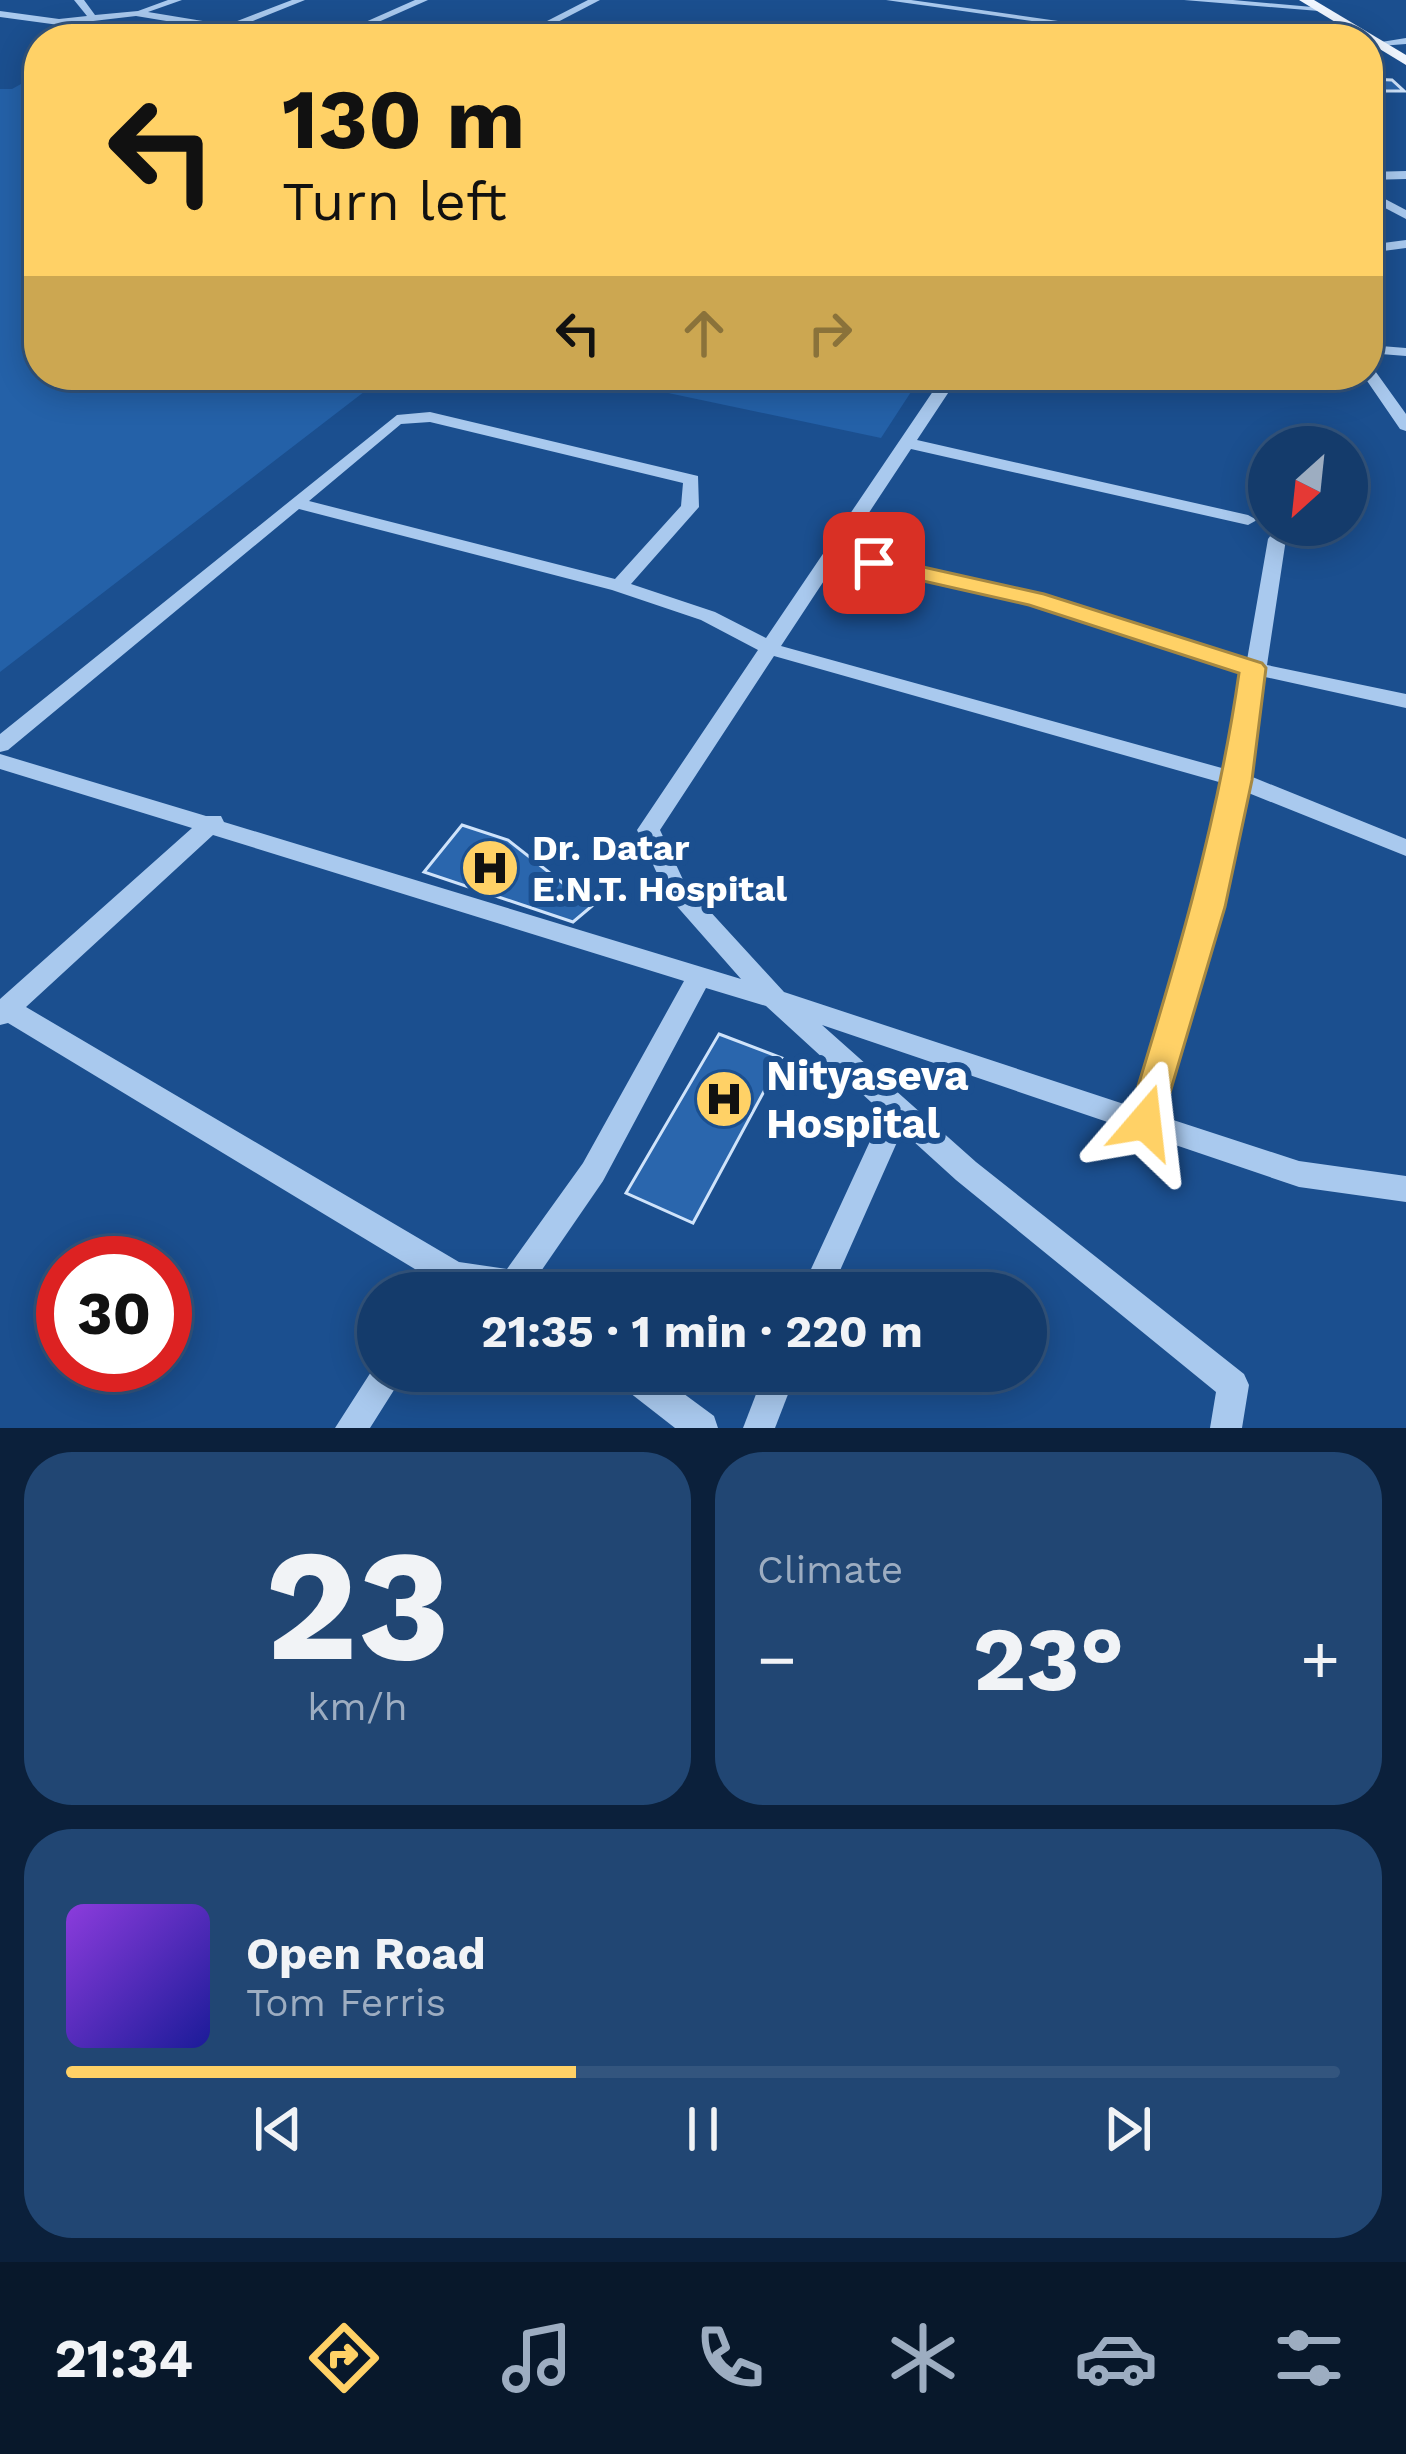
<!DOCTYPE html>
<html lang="en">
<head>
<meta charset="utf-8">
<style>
  body { margin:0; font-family:"Work Sans",sans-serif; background:#214673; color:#f1f3f6; height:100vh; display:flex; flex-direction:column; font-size:45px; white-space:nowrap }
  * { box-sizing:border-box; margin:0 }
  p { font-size:39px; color:#9dadc1 }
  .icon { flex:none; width:66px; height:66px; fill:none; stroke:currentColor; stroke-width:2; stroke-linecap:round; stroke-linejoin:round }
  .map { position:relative; height:1428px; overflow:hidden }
  .details { display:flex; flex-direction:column; gap:24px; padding:24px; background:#0b203b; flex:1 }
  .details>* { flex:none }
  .banner { position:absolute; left:24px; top:24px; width:1359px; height:366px; border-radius:48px; box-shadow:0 6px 30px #0003,0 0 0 3px #33557e; background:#ffd166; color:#111; overflow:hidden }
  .needle { width:78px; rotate:207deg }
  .buttons { position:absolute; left:1248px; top:426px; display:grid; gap:24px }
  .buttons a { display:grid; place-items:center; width:120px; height:120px; border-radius:50%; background:#143b6b; box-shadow:0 6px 30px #0003,0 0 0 3px #33557e; font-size:60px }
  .speed { position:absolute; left:36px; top:1236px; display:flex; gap:24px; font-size:60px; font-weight:700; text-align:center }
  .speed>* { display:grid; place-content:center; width:156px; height:156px; border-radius:50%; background:#143b6b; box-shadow:0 6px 30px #0003,0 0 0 3px #33557e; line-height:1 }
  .speed .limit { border:18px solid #d22; background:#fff; color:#111 }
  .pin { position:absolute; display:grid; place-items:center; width:102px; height:102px; color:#fff; margin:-51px; border-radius:24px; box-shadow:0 6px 18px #0006 }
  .me { position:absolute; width:132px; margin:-66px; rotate:17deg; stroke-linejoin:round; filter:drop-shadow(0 0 9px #0008) }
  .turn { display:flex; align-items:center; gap:42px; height:252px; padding:0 60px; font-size:54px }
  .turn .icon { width:156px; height:156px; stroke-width:2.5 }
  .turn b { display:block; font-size:84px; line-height:102px }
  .lanes { display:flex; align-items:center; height:114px; padding:0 60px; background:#0003; justify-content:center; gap:60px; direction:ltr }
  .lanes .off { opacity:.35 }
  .big { font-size:90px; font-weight:700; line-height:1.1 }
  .details .widget { flex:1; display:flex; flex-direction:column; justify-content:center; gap:18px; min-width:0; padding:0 42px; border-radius:48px; background:#214673 }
  .details .dial { align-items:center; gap:0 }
  .dial b { font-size:156px; line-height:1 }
  .song { display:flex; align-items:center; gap:36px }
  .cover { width:144px; height:144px; border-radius:18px; background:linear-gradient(135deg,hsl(270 70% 55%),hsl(240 70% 35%)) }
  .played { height:12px; border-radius:6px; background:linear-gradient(90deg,#ffd166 40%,#33557e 40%) }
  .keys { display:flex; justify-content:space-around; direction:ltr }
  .heat { display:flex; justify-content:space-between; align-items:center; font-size:66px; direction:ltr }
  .details .tiles { flex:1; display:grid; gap:24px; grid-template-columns:1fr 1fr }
  .widget:last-child { grid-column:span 2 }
  .trip { position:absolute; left:357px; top:1272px; width:690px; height:120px; border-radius:60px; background:#143b6b; box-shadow:0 6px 30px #0003,0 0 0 3px #33557e; font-weight:700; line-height:120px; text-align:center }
  .dock { display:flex; height:192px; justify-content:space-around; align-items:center; background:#08182b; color:#9dadc1 }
  .dock .icon { width:84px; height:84px }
  .dock .on { color:#ffd166 }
  .dock b { font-size:54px; color:#f1f3f6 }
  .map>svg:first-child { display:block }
  .green { fill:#2461a8 }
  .building { fill:#2a66ad; stroke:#cfe3fa; stroke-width:3 }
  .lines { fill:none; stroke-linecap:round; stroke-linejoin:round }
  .minor { fill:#a9c9ee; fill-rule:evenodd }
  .major { fill:#f0f6ff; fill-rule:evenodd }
  .route { fill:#ffd166; stroke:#a68842; stroke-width:3 }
  .labels { text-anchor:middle; stroke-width:12; stroke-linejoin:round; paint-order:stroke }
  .poi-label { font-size:36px; font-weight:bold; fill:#fff; stroke:#1b4f8f; text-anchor:start }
  .near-poi-label { font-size:42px; font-weight:bold; fill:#fff; stroke:#1b4f8f; text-anchor:start }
</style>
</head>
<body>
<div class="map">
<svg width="1406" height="1428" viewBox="0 0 1406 1428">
  <rect width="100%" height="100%" fill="#1b4f8f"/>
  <g class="green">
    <path d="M 39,74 L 39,375 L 386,375 L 0,672 L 0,89 L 12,89 Z"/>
    <path d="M 583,375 L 922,375 L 881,438 Z"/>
  </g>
  <g class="building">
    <path d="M 1368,79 L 1392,80 L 1404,91 L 1368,91 Z"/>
    <path d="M 462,825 L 508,840 L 592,906 L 573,922 L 424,872 Z"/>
    <path d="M 719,1034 L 782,1058 L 693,1223 L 626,1193 Z"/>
  </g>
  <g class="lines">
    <g class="minor">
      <path d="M 74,0 L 84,0 L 95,15 L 138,11 L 168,0 L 182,0 L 148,12 L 227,25 L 292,0 L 305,0 L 238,27 L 297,39 L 275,39 L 136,16 L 59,25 L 0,17 L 0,11 L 59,19 L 87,16 Z"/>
      <path d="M 415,0 L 428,0 L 340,39 L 327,39 Z"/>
      <path d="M 588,0 L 600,0 L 525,39 L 512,39 Z"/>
      <path d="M 886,0 L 911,0 L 1184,39 L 1158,39 Z"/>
      <path d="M 1184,0 L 1233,0 L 1324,8 L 1319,11 Z"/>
      <path d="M 1406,38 L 1406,44 L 1380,46 L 1375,43 Z"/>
      <path d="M 1406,171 L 1406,179 L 1368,180 L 1368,172 Z"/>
      <path d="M 1368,190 L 1406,210 L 1406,219 L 1368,199 Z"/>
      <path d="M 1406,240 L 1406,248 L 1368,253 L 1368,245 Z"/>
      <path d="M 1368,345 L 1406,348 L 1406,356 L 1368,353 Z"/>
      <path d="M 1368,366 L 1373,368 L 1406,414 L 1406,431 L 1400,429 L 1363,375 L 1368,375 Z"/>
      <path d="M 944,375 L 960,375 L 917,440 L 1248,515 L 1257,520 L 1248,525 L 911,449 L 843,552 L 1042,595 L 1247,660 L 1268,539 L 1271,535 L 1283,535 L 1286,539 L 1267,665 L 1406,694 L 1406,708 L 1265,677 L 1250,776 L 1406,839 L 1406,856 L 1246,792 L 1221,907 L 1161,1116 L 1299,1161 L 1406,1176 L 1406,1202 L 1299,1187 L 822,1025 L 976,1162 L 1244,1374 L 1249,1385 L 1242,1428 L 1210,1428 L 1216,1392 L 956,1180 L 902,1131 L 830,1293 L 800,1293 L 883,1113 L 766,1006 L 706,988 L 603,1181 L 526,1293 L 427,1293 L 433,1280 L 8,1023 L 0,1025 L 0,999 L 192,828 L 0,769 L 0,754 L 206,816 L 221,816 L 224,822 L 741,979 L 667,895 L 637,830 L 758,650 L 701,620 L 612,590 L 299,509 L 8,750 L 0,752 L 0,734 L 397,415 L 430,412 L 698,476 L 699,507 L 631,584 L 715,612 L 766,638 ZM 430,422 L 683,483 L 681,506 L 615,579 L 309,501 L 401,424 ZM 837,561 L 1030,604 L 1245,673 L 1229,770 L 781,646 ZM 774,656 L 1226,784 L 1197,907 L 1136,1108 L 784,992 L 685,884 L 660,830 ZM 213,835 L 684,981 L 583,1163 L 507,1269 L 459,1262 L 26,1007 Z"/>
      <path d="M 378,1361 L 378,1371 L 406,1371 L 370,1428 L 335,1428 Z"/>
      <path d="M 611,1371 L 653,1371 L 714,1416 L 718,1428 L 675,1428 L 616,1382 Z"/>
      <path d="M 765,1371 L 797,1371 L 775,1428 L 743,1428 Z"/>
    </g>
    <path class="major" d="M 1299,0 L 1314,0 L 1406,55 L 1406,65 Z"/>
  </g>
  <path class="route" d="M 874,556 L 1044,594 L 1262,663 L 1266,668 L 1252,780 L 1225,907 L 1158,1133 L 1145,1137 L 1132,1133 L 1127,1122 C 1173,973 1217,828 1239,673 L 1029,605 L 866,568 L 866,558 Z"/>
  <defs>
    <symbol id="hospital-disc" viewBox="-11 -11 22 22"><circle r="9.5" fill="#ffd166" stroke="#1b4f8f"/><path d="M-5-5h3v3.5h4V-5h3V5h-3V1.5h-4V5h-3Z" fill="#111"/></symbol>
  </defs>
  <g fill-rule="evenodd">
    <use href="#hospital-disc" x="457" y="835" width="66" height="66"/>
    <use href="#hospital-disc" x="691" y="1066" width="66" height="66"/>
  </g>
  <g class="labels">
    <g class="poi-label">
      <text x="532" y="860">Dr. Datar<tspan x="532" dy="41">E.N.T. Hospital</tspan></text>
    </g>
    <g class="near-poi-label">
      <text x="766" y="1090">Nityaseva<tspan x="766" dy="48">Hospital</tspan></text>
    </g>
  </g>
</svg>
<div class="buttons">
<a><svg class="needle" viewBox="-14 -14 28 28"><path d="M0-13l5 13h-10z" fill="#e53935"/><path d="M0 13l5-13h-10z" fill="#9dadc1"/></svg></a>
</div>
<div class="speed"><div class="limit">30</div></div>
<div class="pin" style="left:874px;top:563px;background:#d93025"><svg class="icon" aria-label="arrive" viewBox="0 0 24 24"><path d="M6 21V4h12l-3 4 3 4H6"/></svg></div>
<svg class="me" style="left:1145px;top:1122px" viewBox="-20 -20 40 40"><path d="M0-17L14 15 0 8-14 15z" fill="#ffd166" stroke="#fff" stroke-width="4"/></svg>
<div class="trip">21:35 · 1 min · 220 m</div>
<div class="banner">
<div class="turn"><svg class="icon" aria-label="left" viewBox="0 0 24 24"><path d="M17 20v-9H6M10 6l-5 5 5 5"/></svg><div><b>130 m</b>Turn left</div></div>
<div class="lanes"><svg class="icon" aria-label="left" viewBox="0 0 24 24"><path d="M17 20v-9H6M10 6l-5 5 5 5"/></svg><svg class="icon off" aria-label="ahead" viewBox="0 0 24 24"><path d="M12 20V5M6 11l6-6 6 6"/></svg><svg class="icon off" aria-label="right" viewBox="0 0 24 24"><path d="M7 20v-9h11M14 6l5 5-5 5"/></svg></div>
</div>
</div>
<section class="details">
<div class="tiles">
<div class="widget dial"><b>23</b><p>km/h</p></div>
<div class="widget"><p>Climate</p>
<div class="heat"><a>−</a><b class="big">23°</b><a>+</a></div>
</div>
<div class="widget">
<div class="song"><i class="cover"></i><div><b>Open Road</b><p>Tom Ferris</p></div></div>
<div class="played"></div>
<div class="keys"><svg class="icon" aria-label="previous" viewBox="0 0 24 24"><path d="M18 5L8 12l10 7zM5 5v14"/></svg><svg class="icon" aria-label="pause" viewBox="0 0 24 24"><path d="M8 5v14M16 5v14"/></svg><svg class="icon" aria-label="next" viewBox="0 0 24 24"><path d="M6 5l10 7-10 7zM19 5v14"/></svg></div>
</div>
</div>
</section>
<nav class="dock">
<b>21:34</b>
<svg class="icon on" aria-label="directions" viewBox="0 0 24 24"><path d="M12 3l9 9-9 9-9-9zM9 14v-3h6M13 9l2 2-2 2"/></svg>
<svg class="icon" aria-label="music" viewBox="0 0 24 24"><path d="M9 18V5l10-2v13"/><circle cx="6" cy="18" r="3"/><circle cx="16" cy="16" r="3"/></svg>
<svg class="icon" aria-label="phone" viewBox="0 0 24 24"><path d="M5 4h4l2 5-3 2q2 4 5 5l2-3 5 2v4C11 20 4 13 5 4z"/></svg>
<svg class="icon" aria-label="climate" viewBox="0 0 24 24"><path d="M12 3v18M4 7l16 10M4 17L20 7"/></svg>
<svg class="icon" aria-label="car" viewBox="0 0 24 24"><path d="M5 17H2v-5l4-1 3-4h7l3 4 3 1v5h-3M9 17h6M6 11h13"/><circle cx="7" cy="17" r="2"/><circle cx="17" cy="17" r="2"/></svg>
<svg class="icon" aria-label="filters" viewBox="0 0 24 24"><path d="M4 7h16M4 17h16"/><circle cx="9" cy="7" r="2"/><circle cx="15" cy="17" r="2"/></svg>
</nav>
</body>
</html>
